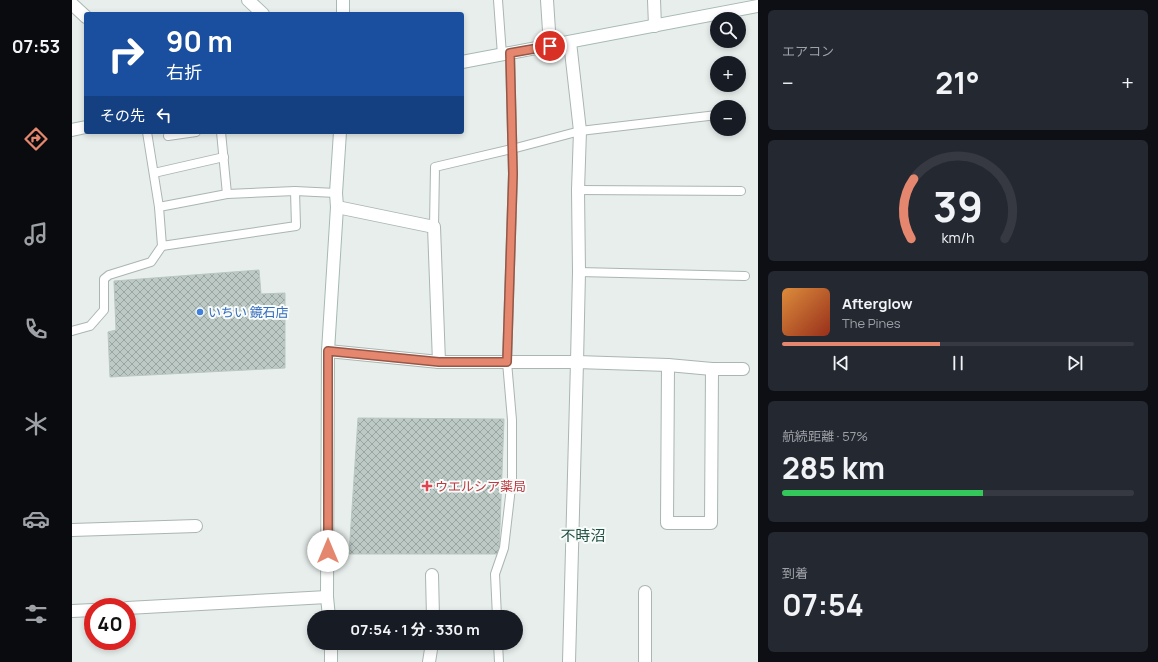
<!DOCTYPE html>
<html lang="ja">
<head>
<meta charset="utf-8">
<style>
  body { margin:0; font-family:Manrope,"Noto Sans JP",sans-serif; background:#242831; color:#f1f3f6; height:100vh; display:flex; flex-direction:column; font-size:15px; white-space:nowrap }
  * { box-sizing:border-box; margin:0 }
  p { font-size:13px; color:#9ea1a6 }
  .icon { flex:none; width:22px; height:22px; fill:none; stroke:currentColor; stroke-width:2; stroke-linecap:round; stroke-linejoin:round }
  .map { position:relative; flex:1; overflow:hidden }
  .sheet { display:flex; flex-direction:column; gap:10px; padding:10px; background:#0d0f14; width:400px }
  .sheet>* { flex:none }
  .guide { position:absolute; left:12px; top:12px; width:380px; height:122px; border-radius:4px; box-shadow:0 2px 6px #0003; background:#1a4fa0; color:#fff; overflow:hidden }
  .controls { position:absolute; left:638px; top:12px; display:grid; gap:8px }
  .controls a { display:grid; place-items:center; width:36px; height:36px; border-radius:50%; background:#171b24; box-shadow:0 2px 6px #0003; font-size:20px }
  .speed { position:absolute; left:12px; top:598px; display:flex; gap:8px; font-size:20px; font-weight:700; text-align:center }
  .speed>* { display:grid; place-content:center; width:52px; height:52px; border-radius:50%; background:#171b24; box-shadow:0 2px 6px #0003; line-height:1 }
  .speed .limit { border:6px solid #d22; background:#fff; color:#111 }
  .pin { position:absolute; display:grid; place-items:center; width:34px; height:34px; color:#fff; margin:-17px; border:2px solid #fff; border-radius:50%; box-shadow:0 1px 4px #0007 }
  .me { position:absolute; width:44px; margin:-22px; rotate:0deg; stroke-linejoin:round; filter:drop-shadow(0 0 3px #0008) }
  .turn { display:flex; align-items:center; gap:14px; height:84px; padding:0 16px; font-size:18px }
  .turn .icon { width:52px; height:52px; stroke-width:2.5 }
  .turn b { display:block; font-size:28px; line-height:34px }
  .then { display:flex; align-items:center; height:38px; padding:0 16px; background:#0003; gap:8px; font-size:15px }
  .big { font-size:30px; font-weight:700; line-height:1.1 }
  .sheet .tile { flex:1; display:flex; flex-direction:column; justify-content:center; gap:6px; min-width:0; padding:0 14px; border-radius:6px; background:#242831 }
  .sheet .dial { align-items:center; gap:0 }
  .dial svg { height:104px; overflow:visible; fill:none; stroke:#363941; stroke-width:7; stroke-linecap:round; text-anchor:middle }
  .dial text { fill:#f1f3f6; stroke:none }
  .song { display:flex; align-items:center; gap:12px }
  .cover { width:48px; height:48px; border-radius:6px; background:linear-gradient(135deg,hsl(30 70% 55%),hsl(10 70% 35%)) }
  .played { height:4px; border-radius:2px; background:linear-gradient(90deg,#e5876e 45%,#363941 45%) }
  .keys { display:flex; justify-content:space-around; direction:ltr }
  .heat { display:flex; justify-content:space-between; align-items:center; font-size:22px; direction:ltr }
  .charge { height:6px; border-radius:3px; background:linear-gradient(90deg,#34c759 57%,#363941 0) }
  .trip { position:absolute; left:235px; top:610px; width:216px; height:40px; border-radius:20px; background:#171b24; box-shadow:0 2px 6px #0003; font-weight:700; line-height:40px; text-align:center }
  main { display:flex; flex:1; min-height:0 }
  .tabs { display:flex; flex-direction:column; width:72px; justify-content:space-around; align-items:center; background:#090b0e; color:#9ea1a6 }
  .tabs .icon { width:28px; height:28px }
  .tabs .on { color:#e5876e }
  .tabs b { font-size:18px; color:#f1f3f6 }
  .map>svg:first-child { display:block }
  .building { fill:url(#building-cross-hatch); stroke:#bac7c1 }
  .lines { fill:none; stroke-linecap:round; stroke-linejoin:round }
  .lane-casing { stroke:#aab6b2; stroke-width:10 }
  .street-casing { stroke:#aab6b2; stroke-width:14 }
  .secondary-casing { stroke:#a6b9b2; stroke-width:14 }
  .lane { stroke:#fff; stroke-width:8 }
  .street { stroke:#fff; stroke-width:12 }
  .secondary { stroke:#fff; stroke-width:12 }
  .route-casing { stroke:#955848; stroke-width:10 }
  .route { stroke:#e5876e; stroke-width:7 }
  .shop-dot { fill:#3f7fe0; stroke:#f7fbf9; stroke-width:1.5 }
  .health-dot { fill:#e0444e; stroke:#f7fbf9; stroke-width:1.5 }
  .labels { text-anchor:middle; stroke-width:4; stroke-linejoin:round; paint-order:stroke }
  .shop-label { font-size:13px; fill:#366cbe; stroke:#f7fbf9; text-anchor:start }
  .health-label { font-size:13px; fill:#be3a42; stroke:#f7fbf9; text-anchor:start }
  .quarter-label { font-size:15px; fill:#245044; stroke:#f7fbf9 }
</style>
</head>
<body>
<main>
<nav class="tabs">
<b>07:53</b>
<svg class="icon on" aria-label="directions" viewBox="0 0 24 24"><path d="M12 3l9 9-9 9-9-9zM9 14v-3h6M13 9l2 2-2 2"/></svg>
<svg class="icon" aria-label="music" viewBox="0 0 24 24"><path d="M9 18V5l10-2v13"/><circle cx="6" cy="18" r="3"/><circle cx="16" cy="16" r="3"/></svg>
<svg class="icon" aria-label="phone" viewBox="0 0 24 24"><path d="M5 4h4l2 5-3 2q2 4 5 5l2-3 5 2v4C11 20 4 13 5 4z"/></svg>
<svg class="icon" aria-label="climate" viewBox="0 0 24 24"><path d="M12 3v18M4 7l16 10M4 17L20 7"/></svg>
<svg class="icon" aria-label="car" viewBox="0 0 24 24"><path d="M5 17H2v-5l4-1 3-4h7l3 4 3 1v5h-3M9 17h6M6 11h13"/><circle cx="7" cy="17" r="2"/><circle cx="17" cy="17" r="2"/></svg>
<svg class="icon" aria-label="filters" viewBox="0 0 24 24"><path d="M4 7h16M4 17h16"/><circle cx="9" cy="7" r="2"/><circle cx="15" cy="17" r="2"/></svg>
</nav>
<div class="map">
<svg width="686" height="662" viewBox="0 0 686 662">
  <defs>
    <pattern id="building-cross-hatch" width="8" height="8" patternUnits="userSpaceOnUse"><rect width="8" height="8" fill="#bcc9c4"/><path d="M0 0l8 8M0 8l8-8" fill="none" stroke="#99a5a0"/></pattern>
  </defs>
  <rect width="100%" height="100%" fill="#e7eeeb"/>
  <g class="building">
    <path d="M 187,270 L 189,294 L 213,293 L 213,368 L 38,377 L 36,332 L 44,330 L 42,281 Z"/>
    <path d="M 286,418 L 432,419 L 427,554 L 277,554 Z"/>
  </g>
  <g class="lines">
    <defs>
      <g id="lane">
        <path d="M 426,0 L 430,55"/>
        <path d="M 75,132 L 87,207"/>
        <path d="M 149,132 L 155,194"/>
        <path d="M 96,136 L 124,132"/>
        <path d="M 82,173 L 152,157"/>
        <path d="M 506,190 L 669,191"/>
        <path d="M 362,227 L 363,167 L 440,149 L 508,131 L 645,115"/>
        <path d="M 90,246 L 224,226 L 223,191"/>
        <path d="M 507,272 L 673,276"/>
        <path d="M 0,331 L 18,326 L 32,310 L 32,279 L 37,275 L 79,262 L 90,246 L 87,207 L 155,194 L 223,191 L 264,193"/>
        <path d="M 425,617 L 423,574 L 432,548 L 440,479 L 440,420 L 435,362 L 441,174 L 438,53"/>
        <path d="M 426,643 L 427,662"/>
      </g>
      <g id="street">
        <path d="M 475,0 L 478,46"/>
        <path d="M 582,0 L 583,26"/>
        <path d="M 0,4 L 14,17"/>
        <path d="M 265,207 L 362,227 L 367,362"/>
        <path d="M 256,351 L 367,362 L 505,362 L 596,365 L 640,369 L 671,369"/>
        <path d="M 596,365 L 595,523 L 639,523 L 640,369"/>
        <path d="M 0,530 L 124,526"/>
        <path d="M 360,575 L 361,617"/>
        <path d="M 55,608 L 255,597"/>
        <path d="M 0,611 L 21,610"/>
        <path d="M 357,662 L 360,643"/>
        <path d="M 497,662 L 505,362 L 507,272 L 506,190 L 508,131 L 498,42"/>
        <path d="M 573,662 L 573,592"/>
      </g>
      <g id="secondary">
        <path d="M 176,0 L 191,14"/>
        <path d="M 271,14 L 271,0"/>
        <path d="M 390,62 L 686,6"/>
        <path d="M 0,130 L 14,127"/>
        <path d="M 257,617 L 255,597 L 256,351 L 265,207 L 264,193 L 268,132"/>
        <path d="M 259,643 L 259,662"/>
      </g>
    </defs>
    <use href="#lane" class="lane-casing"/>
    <use href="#street" class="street-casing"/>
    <use href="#secondary" class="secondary-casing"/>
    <use href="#lane" class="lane"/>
    <use href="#street" class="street"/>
    <use href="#secondary" class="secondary"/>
  </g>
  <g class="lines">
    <defs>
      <path id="route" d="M 256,551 L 256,351 L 367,362 L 435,362 L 441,174 L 438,53 L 478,46"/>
    </defs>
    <use href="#route" class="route-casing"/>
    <use href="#route" class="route"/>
  </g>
  <circle class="shop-dot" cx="128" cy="312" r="4"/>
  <path class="health-dot" d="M353 480h4v4h4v4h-4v4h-4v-4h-4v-4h4z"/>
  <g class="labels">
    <g class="shop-label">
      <text x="136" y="317">いちい 鏡石店</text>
    </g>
    <g class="health-label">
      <text x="363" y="491">ウエルシア薬局</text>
    </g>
    <g class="quarter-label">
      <text x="511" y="541">不時沼</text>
    </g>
  </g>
</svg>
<div class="controls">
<a><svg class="icon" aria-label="search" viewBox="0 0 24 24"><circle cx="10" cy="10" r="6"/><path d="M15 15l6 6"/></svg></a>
<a>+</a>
<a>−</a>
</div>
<div class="speed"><div class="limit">40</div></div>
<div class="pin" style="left:478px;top:46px;background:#d93025"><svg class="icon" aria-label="arrive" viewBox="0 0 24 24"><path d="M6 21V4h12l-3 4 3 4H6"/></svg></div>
<svg class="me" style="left:256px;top:551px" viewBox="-20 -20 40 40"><circle r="19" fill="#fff"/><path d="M0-13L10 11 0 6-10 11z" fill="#e5876e"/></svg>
<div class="trip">07:54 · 1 分 · 330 m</div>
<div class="guide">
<div class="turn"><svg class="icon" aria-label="right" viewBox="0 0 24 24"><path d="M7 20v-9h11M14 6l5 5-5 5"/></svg><div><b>90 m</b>右折</div></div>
<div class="then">その先<svg class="icon" aria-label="left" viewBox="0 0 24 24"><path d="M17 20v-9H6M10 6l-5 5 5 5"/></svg></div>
</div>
</div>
<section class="sheet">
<div class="tile"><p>エアコン</p>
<div class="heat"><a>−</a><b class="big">21°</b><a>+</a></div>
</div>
<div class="tile dial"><svg viewBox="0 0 100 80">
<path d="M14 69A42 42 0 1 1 86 69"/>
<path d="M14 69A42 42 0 0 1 16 23" stroke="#e5876e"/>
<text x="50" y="56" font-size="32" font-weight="700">39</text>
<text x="50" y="72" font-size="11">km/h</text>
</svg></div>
<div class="tile">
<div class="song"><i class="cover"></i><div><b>Afterglow</b><p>The Pines</p></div></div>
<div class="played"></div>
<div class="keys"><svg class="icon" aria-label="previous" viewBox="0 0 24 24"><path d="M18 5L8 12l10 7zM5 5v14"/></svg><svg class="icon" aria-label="pause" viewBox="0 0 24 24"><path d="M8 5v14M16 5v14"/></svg><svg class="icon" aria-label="next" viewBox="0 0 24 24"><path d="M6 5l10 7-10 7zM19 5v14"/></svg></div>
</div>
<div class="tile"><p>航続距離 · 57%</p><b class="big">285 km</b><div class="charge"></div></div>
<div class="tile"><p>到着</p><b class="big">07:54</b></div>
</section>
</main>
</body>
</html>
